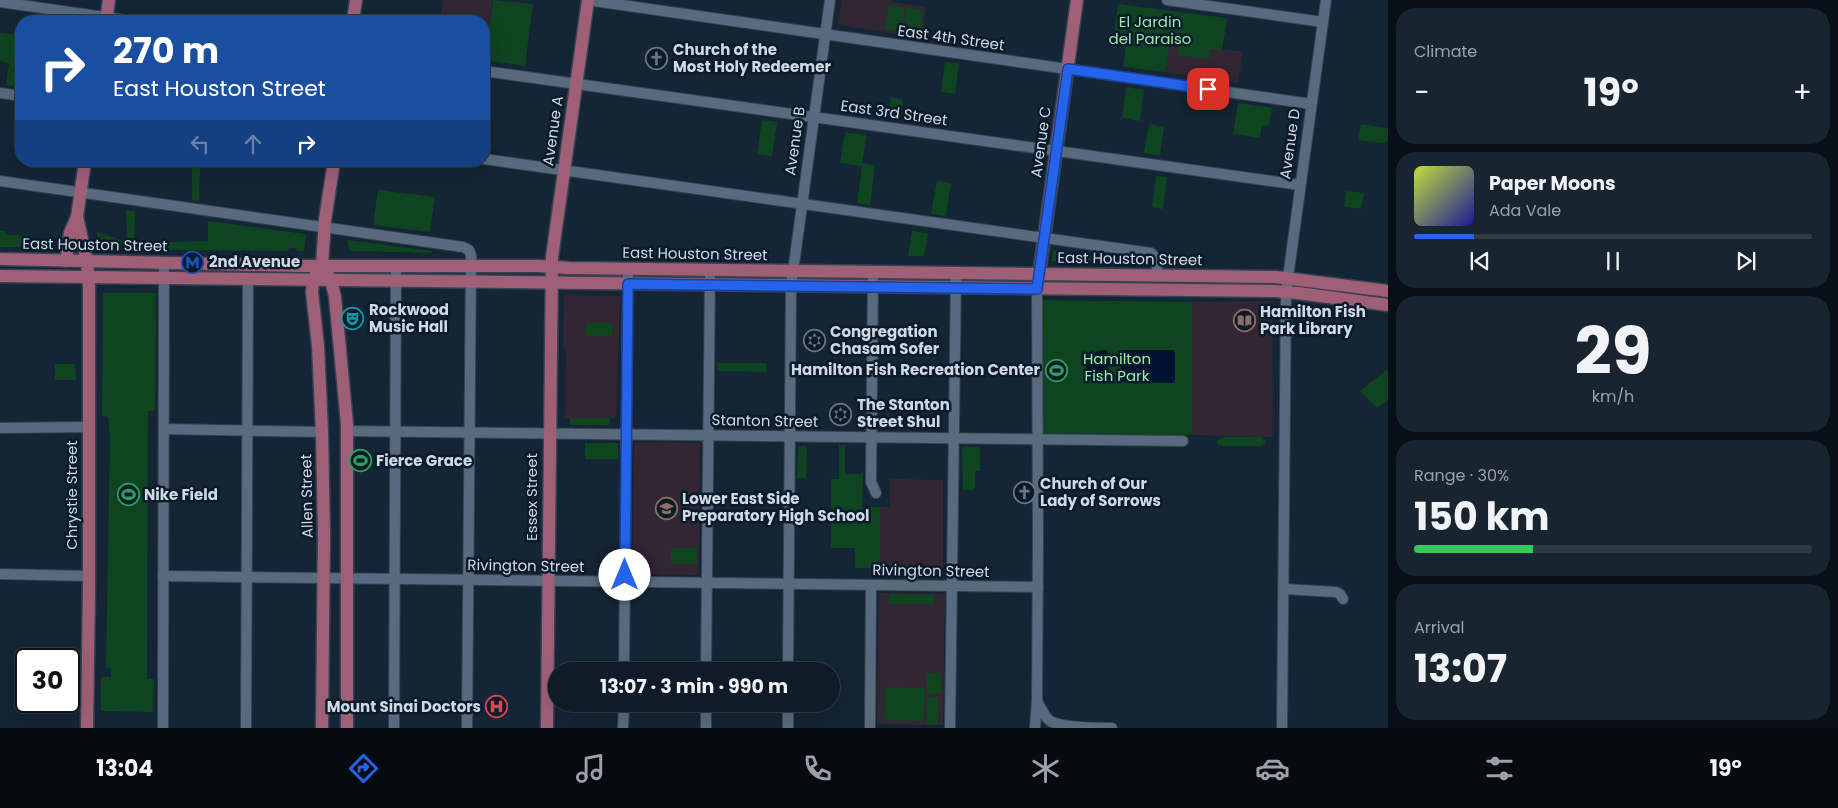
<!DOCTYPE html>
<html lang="en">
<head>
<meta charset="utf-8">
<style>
  body { margin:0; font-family:Poppins,sans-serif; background:#182530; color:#f1f3f6; height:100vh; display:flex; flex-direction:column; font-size:19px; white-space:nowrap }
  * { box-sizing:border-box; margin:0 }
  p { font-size:16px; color:#9ba1a8 }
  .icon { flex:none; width:28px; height:28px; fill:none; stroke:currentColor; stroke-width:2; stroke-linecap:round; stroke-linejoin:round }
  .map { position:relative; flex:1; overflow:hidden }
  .details { display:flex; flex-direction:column; gap:8px; padding:8px; background:#080f16; width:450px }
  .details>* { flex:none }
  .top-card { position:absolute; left:15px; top:15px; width:475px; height:152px; border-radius:20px; box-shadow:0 5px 20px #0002,0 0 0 1px #2f3a45; background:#1a4fa0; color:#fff; overflow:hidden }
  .speed { position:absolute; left:15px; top:648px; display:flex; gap:10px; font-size:25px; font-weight:700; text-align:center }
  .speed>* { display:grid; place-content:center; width:65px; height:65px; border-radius:50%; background:#0f1c28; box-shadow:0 5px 20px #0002,0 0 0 1px #2f3a45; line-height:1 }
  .speed .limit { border:2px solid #111; border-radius:8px; background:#fff; color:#111 }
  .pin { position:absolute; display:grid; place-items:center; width:42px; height:42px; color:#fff; margin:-21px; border-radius:10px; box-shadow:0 2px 8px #0006 }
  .me { position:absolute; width:55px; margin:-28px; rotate:0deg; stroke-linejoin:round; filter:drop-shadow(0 0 4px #0008) }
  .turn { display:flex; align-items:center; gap:18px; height:105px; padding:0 15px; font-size:22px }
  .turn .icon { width:65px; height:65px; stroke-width:2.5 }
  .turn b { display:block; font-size:35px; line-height:42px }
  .lanes { display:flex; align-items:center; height:48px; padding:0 15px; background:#0003; justify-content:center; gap:25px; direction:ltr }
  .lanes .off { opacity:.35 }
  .big { font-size:38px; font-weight:700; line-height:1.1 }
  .details .card { flex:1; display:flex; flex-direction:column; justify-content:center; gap:8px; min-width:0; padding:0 18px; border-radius:20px; background:#182530 }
  .details .dial { align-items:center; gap:0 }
  .dial b { font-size:65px; line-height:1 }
  .song { display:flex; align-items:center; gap:15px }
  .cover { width:60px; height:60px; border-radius:8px; background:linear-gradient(135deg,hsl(70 70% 55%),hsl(240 70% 35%)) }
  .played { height:5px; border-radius:2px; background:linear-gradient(90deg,#2563eb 15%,#2f3a45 15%) }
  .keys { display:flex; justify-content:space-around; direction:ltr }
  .heat { display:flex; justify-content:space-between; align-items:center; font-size:28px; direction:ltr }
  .charge { height:8px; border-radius:4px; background:linear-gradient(90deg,#34c759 30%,#2f3a45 0) }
  .trip { position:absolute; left:548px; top:662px; width:292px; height:50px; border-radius:25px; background:#0f1c28; box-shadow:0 5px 20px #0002,0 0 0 1px #2f3a45; font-weight:700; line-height:50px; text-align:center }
  .tab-bar { display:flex; height:80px; justify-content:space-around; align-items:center; background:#060b10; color:#9ba1a8 }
  .tab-bar .icon { width:35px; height:35px }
  .tab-bar .active { color:#2563eb }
  .tab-bar b { font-size:22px; color:#f1f3f6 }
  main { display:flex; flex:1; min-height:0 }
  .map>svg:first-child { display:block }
  .education { fill:#332633 }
  .green { fill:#0e441f }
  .water { fill:#001031 }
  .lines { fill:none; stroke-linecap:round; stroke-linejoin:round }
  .minor-casing { stroke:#374250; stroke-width:12 }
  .major-casing { stroke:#374250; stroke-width:15 }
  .minor { stroke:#586b7e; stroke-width:10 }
  .major { stroke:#9f6077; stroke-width:12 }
  .route-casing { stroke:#184099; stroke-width:12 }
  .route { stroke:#2563eb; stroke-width:9 }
  .labels { text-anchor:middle; stroke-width:5; stroke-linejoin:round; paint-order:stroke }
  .park-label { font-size:15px; fill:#99eaa9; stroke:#0b1b2b }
  .street-label { font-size:15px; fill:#cfd9e4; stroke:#0b1b2b }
  .poi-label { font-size:15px; font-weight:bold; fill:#cfd9e4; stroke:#0b1b2b; text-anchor:start }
</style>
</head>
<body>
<main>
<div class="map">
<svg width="1388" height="728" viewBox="0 0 1388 728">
  <rect width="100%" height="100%" fill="#142535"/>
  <g class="education">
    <path d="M 443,0 L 492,0 L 484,61 L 484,21 L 440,21 Z"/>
    <path d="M 842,0 L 892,0 L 892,2 L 926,7 L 922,38 L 840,25 L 838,23 Z"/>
    <path d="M 1227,18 L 1222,49 L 1243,52 L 1238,83 L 1165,72 L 1169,43 L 1178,44 Z"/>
    <path d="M 564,295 L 620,296 L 616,418 L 565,418 L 566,349 L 563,349 Z"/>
    <path d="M 1272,301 L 1273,437 L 1192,435 L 1192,302 Z"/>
    <path d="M 634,442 L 700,443 L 699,575 L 633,574 Z"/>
    <path d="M 831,479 L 863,479 L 862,507 L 890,507 L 890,479 L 943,480 L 943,579 L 879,578 L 879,568 L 855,568 L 855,548 L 831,548 Z"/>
    <path d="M 879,593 L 945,594 L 943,725 L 877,724 Z"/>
  </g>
  <g class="green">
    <path d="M 493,0 L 533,4 L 525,66 L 484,60 Z"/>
    <path d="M 1118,4 L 1227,18 L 1222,50 L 1209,49 L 1209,59 L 1177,55 L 1178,44 L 1170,43 L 1165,72 L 1123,67 L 1127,37 L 1114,35 Z"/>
    <path d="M 889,5 L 905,8 L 902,31 L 885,29 Z"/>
    <path d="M 907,8 L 923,10 L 920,34 L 904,32 Z"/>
    <path d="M 0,33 L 21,35 L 21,84 L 19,87 L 6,85 L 9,63 L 0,61 Z"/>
    <path d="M 945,62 L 959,63 L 955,94 L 941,92 Z"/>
    <path d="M 1126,87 L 1144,90 L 1140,121 L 1122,118 Z"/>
    <path d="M 891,97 L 903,99 L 901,118 L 888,116 Z"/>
    <path d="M 1238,103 L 1272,108 L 1269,126 L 1262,125 L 1260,138 L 1233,134 Z"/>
    <path d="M 762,120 L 777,122 L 772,156 L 757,154 Z"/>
    <path d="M 1149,124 L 1164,127 L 1160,156 L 1144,153 Z"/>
    <path d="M 1361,124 L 1388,128 L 1388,140 L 1383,143 L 1358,140 Z"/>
    <path d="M 845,132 L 867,135 L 862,163 L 875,165 L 870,205 L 857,203 L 862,166 L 840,163 Z"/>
    <path d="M 192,166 L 200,167 L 199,201 L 192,200 Z"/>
    <path d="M 1156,176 L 1167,177 L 1163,209 L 1152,207 Z"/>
    <path d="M 937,181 L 951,183 L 946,216 L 931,214 Z"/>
    <path d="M 378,190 L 435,197 L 430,232 L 373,225 Z"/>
    <path d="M 1346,191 L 1364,193 L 1361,209 L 1344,206 Z"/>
    <path d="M 126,210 L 135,211 L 134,243 L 208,241 L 208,221 L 306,234 L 304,251 L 297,251 L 296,248 L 289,248 L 288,251 L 103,249 L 96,232 L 127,242 Z"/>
    <path d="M 0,231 L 5,231 L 5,235 L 32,236 L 33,240 L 53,242 L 53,247 L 0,247 Z"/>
    <path d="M 912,231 L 928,233 L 924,256 L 908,256 Z"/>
    <path d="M 347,240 L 432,251 L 432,253 L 350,251 Z"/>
    <path d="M 1053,250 L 1126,260 L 1125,261 L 1052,261 Z"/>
    <path d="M 1054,277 L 1269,280 L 1269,284 L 1240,283 L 1227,287 L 1053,284 Z"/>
    <path d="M 103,293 L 156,293 L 155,411 L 148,411 L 147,679 L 154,679 L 153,712 L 101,711 L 101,677 L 111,677 L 111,668 L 106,668 L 110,436 L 108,417 L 102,416 Z"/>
    <path d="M 1042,300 L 1192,302 L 1192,435 L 1042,433 Z"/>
    <rect x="586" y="323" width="26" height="13"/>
    <path d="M 717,363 L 766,363 L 766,372 L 717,371 Z"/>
    <path d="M 55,364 L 75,364 L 76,380 L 55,380 Z"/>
    <path d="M 1386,370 L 1388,372 L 1388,400 L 1377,408 L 1360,391 Z"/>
    <path d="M 570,418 L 610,418 L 609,425 L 570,425 Z"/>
    <path d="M 1222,437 L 1262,437 L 1266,442 L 1262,446 L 1222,446 L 1218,445 L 1217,441 Z"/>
    <rect x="585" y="443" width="33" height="16"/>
    <path d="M 839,445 L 845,445 L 845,474 L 863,474 L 862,507 L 880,507 L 880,568 L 855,568 L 855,548 L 831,548 L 831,479 L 839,479 Z"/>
    <path d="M 798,446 L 807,446 L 806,478 L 797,478 Z"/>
    <path d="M 962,447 L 980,447 L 980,471 L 975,471 L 975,490 L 963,490 Z"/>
    <rect x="671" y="548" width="26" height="16"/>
    <path d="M 889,594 L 934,595 L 934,604 L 889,604 Z"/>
    <rect x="927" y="673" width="14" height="21"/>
    <path d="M 887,687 L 923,688 L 925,690 L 924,719 L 921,721 L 883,720 L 883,718 L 885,718 L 885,690 Z"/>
    <rect x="927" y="697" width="11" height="27"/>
  </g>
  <g class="water">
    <path d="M 1106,350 L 1108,352 L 1107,381 L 1106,382 C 1097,382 1092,380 1087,373 C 1083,359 1092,350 1106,350 Z"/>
    <path d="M 1123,350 L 1173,350 L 1175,352 L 1175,381 L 1173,383 L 1123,382 L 1121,381 L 1121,352 Z"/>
  </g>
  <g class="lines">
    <defs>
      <g id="minor">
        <path d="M 587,0 L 1311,104"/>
        <path d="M 1167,0 L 1323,22"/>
        <path d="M 0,2 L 132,21"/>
        <path d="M 484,71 L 1300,185"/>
        <path d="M 0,93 L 21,96"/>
        <path d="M 484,159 L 1151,253 L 1155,257 L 1158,275"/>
        <path d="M 0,181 L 463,247 L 469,250 L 471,256 L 467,728"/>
        <path d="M 873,272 L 871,482 L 876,493"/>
        <path d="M 0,428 L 88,427"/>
        <path d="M 164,429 L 322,432"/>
        <path d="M 347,431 L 1183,441"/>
        <path d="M 0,574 L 89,576"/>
        <path d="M 163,576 L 1038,587"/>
        <path d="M 1284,589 L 1336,592 L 1340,594 L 1343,599"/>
        <path d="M 624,671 L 628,269"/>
        <path d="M 706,671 L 710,270"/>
        <path d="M 788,671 L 791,286 L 830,0"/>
        <path d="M 1037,701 C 1041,708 1044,716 1050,721 C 1063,728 1095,728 1112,728"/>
        <path d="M 706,704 L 706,728"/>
        <path d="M 788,704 L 788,728"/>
        <path d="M 163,728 L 164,263"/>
        <path d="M 246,728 L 248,278"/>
        <path d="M 394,728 L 396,266"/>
        <path d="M 623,728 L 624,704"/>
        <path d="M 870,728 L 871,585"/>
        <path d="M 950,728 L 956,273"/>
        <path d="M 1035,728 L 1037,700 L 1038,541 L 1037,289"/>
        <path d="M 1282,728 L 1286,292 L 1326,0"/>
      </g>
      <g id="major">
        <path d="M 106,21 L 109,0"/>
        <path d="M 353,21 L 356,0"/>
        <path d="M 85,161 L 77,217 L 87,261 L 89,287 L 89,587 L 87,728"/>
        <path d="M 334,161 L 325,220 L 322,266 L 331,280 L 335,297 L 347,424 L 347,728"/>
        <path d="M 0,259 L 304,266 L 539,266 L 569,268 L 1276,277 L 1388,291"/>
        <path d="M 66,261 L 70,233 L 77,217"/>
        <path d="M 316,274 L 313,280 L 312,292 L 318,346 L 322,432 L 324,534 L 322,728"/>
        <path d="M 0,276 L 1275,291 L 1298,293 L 1388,305"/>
        <path d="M 1038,282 L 1077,0"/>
        <path d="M 547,728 L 552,257 L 588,0"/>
      </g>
    </defs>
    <use href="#minor" class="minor-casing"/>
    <use href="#major" class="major-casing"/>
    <use href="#minor" class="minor"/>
    <use href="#major" class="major"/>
  </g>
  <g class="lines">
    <defs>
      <path id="route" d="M 625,575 L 628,284 L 1037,289 L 1068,69 L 1208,89"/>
    </defs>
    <use href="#route" class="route-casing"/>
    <use href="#route" class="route"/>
  </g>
  <defs>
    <symbol id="church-ring" viewBox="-11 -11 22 22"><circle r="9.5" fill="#0b1b2b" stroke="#6b7280" stroke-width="1.5"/><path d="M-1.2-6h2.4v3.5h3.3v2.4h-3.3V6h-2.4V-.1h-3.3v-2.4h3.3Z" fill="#6b7280"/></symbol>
    <symbol id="metro-ring" viewBox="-11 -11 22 22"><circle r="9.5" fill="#0b1b2b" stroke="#1a4fb4" stroke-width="1.5"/><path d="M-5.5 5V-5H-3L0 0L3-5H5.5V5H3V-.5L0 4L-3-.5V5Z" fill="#1a4fb4"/></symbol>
    <symbol id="theatre-ring" viewBox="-11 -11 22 22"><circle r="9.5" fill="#0b1b2b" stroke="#0f9aa8" stroke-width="1.5"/><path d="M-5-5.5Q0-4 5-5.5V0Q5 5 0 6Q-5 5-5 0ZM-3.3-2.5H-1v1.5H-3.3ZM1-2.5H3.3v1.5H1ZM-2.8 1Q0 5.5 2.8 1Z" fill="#0f9aa8"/></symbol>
    <symbol id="library-ring" viewBox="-11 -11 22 22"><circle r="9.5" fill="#0b1b2b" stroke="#8d6e63" stroke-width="1.5"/><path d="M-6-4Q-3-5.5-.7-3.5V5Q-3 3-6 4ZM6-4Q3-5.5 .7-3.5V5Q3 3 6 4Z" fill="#8d6e63"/></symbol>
    <symbol id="synagogue-ring" viewBox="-11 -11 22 22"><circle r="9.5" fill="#0b1b2b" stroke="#6b7280" stroke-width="1.5"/><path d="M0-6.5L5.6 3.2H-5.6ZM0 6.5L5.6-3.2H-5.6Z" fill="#6b7280"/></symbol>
    <symbol id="stadium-ring" viewBox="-11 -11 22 22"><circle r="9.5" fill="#0b1b2b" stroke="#2e9e5b" stroke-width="1.5"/><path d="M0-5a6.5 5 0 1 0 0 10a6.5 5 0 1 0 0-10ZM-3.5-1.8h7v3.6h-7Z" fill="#2e9e5b"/></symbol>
    <symbol id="school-ring" viewBox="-11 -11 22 22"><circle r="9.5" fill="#0b1b2b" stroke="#8d6e63" stroke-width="1.5"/><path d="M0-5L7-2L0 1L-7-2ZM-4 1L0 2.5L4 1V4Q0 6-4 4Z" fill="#8d6e63"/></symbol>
    <symbol id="hospital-ring" viewBox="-11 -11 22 22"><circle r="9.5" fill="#0b1b2b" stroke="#e0444e" stroke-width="1.5"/><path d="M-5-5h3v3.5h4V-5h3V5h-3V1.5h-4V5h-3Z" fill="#e0444e"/></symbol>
  </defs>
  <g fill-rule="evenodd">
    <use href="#church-ring" x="644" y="46" width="25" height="25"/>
    <use href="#metro-ring" x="180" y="250" width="25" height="25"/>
    <use href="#theatre-ring" x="340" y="306" width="25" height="25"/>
    <use href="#library-ring" x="1232" y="308" width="25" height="25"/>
    <use href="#synagogue-ring" x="802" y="328" width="25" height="25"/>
    <use href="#stadium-ring" x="1044" y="358" width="25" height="25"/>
    <use href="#synagogue-ring" x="828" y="402" width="25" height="25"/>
    <use href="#stadium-ring" x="348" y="448" width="25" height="25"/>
    <use href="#church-ring" x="1012" y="480" width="25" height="25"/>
    <use href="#stadium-ring" x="116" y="482" width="25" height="25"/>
    <use href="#school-ring" x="654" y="496" width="25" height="25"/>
    <use href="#hospital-ring" x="484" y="694" width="25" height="25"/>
  </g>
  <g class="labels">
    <g class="park-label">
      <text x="1150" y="27">El Jardin<tspan x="1150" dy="17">del Paraiso</tspan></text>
      <text x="1117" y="364">Hamilton<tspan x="1117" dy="17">Fish Park</tspan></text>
    </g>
    <g class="street-label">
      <text transform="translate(951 38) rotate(8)" y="5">East 4th Street</text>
      <text transform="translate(894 113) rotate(8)" y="5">East 3rd Street</text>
      <text transform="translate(553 131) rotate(-82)" y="5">Avenue A</text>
      <text transform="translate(795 141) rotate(-82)" y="5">Avenue B</text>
      <text transform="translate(1041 142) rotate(-82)" y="5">Avenue C</text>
      <text transform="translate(1290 144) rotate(-82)" y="5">Avenue D</text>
      <text transform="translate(95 245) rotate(1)" y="5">East Houston Street</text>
      <text transform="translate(695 254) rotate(1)" y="5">East Houston Street</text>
      <text transform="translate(1130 259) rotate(1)" y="5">East Houston Street</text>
      <text transform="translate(765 421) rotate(1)" y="5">Stanton Street</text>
      <text transform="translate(72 495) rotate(-90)" y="5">Chrystie Street</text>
      <text transform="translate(307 496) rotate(-91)" y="5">Allen Street</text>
      <text transform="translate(532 497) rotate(-90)" y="5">Essex Street</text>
      <text transform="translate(526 566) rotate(1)" y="5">Rivington Street</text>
      <text transform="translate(931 571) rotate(1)" y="5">Rivington Street</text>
    </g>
    <g class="poi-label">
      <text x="673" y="55">Church of the<tspan x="673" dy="17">Most Holy Redeemer</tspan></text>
      <text x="209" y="267">2nd Avenue</text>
      <text x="369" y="315">Rockwood<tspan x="369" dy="17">Music Hall</tspan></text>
      <text x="1260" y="317">Hamilton Fish<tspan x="1260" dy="17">Park Library</tspan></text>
      <text x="830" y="337">Congregation<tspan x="830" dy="17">Chasam Sofer</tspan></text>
      <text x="1040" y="375" text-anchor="end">Hamilton Fish Recreation Center</text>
      <text x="857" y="410">The Stanton<tspan x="857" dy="17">Street Shul</tspan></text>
      <text x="376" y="466">Fierce Grace</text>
      <text x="1040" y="489">Church of Our<tspan x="1040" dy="17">Lady of Sorrows</tspan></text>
      <text x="144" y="500">Nike Field</text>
      <text x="682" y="504">Lower East Side<tspan x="682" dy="17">Preparatory High School</tspan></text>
      <text x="481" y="712" text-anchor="end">Mount Sinai Doctors</text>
    </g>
  </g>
</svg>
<div class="speed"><div class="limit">30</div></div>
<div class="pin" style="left:1208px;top:89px;background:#d93025"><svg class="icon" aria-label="arrive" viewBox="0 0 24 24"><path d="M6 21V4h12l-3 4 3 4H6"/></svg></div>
<svg class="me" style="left:625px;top:575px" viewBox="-20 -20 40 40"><circle r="19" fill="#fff"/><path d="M0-13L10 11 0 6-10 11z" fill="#2563eb"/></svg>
<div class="trip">13:07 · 3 min · 990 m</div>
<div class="top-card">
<div class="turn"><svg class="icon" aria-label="right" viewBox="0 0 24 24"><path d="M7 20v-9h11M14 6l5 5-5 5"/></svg><div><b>270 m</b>East Houston Street</div></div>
<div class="lanes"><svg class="icon off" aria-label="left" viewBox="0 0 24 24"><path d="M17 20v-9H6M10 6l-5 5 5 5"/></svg><svg class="icon off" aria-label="ahead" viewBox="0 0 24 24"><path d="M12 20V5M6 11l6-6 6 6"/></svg><svg class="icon" aria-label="right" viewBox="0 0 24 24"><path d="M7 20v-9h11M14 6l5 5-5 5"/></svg></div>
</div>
</div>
<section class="details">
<div class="card"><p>Climate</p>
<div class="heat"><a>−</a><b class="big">19°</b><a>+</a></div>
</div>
<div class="card">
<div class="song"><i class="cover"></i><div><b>Paper Moons</b><p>Ada Vale</p></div></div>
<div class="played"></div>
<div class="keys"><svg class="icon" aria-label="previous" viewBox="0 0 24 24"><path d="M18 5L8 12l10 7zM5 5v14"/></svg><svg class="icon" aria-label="pause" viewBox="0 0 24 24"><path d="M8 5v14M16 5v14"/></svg><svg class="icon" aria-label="next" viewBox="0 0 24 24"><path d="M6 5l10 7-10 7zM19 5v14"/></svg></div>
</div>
<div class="card dial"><b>29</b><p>km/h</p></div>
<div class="card"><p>Range · 30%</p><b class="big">150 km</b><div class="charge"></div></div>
<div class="card"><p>Arrival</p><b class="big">13:07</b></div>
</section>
</main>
<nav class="tab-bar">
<b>13:04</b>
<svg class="icon active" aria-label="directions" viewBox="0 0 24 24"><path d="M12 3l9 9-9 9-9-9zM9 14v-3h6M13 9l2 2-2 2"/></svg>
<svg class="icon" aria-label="music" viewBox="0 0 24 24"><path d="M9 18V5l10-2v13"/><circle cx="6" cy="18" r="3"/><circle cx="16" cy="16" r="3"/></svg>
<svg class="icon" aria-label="phone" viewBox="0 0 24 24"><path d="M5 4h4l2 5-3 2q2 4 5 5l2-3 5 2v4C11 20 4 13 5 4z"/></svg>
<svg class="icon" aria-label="climate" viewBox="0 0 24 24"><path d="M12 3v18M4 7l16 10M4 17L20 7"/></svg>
<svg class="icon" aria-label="car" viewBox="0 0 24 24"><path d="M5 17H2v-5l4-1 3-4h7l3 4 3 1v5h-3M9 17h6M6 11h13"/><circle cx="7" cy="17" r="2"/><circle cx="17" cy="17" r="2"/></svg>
<svg class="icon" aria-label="filters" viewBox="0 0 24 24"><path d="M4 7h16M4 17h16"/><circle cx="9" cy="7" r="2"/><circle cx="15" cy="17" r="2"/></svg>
<b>19°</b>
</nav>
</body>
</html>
